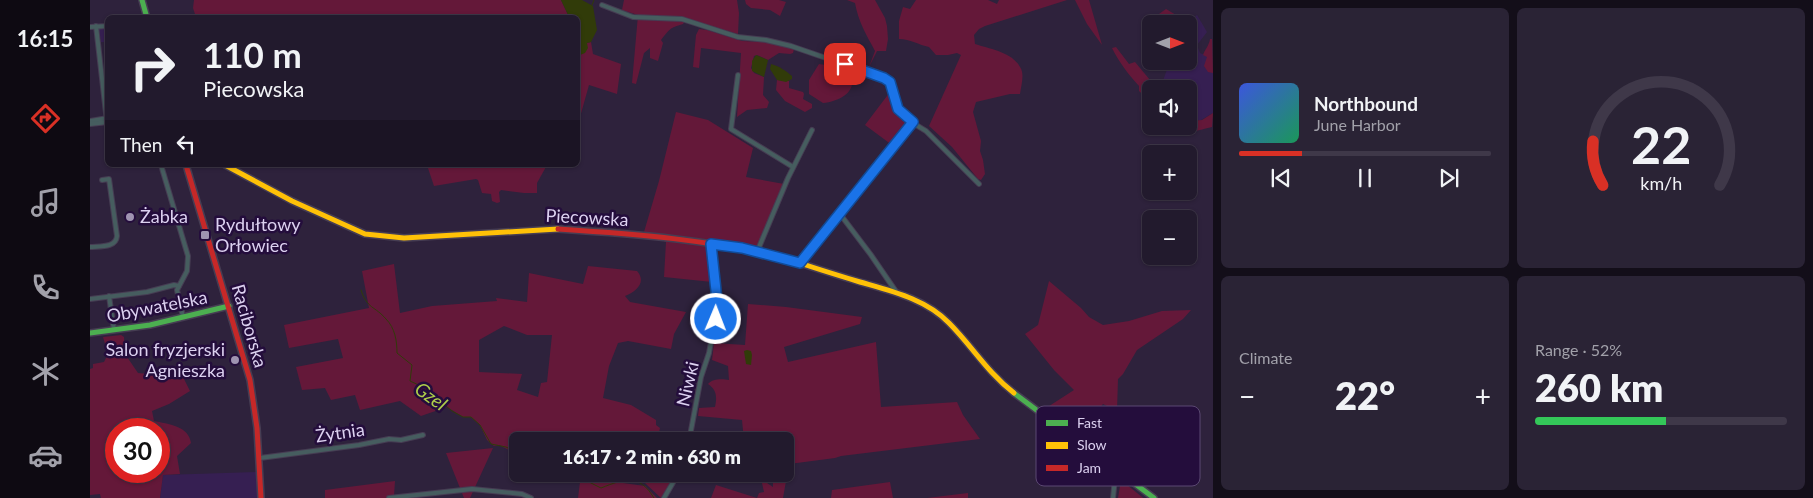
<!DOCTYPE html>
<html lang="en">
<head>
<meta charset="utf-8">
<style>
  body { margin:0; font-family:Lato,sans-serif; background:#2a2335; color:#f1f3f6; height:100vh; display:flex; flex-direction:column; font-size:19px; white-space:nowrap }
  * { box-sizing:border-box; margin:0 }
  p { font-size:16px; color:#a2a1aa }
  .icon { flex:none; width:28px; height:28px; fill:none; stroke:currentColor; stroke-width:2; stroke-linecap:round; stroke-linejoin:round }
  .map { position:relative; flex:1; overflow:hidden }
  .sheet { display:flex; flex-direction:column; gap:8px; padding:8px; background:#130e19; width:600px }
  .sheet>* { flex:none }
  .hud { position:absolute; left:15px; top:15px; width:475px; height:152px; border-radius:8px; box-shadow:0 1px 4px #0004,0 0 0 1px #3f3849; background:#221a2d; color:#f1f3f6; overflow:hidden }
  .needle { width:32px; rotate:90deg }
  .tools { position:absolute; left:1052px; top:15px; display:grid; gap:10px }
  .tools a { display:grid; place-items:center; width:55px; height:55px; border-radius:8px; background:#221a2d; box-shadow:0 1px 4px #0004,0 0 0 1px #3f3849; font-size:25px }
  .speed { position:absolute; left:15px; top:418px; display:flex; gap:10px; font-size:25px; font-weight:700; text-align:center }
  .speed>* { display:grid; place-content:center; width:65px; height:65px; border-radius:50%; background:#221a2d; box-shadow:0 1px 4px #0004,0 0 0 1px #3f3849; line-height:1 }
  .speed .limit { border:8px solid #d22; background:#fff; color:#111 }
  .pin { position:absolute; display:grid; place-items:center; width:42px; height:42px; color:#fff; margin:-21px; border-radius:10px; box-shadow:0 2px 8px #0006 }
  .me { position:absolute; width:55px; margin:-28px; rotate:1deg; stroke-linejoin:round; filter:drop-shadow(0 0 4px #0008) }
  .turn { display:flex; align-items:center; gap:18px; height:105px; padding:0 15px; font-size:22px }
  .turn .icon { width:65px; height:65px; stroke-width:2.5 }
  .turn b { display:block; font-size:35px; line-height:42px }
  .then { display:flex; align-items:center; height:48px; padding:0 15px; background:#0003; gap:10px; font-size:19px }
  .big { font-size:38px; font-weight:800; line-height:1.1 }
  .sheet .card { flex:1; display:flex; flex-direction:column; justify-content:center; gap:8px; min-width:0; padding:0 18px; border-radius:8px; background:#2a2335 }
  .sheet .dial { align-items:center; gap:0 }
  .dial svg { height:130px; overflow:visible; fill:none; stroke:#3f3849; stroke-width:7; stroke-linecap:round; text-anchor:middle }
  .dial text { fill:#f1f3f6; stroke:none }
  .song { display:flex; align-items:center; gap:15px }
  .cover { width:60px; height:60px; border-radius:8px; background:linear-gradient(135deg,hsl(230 70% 55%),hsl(150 70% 35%)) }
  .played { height:5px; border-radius:2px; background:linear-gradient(90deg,#d93025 25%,#3f3849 25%) }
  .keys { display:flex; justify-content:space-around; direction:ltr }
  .heat { display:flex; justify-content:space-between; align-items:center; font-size:28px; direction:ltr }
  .charge { height:8px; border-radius:4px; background:linear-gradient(90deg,#34c759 52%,#3f3849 0) }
  .sheet .tiles { flex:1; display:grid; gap:8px; grid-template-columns:repeat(2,1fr) }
  .trip { position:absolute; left:419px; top:432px; width:285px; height:50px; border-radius:8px; background:#221a2d; box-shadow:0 1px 4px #0004,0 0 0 1px #3f3849; font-weight:800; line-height:50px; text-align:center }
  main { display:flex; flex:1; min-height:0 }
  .menu { display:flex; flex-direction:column; width:90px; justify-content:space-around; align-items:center; background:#0e0a12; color:#a2a1aa }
  .menu .icon { width:35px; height:35px }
  .menu .selected { color:#d93025 }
  .menu b { font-size:22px; color:#f1f3f6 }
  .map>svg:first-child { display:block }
  .built { fill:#361f52 }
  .green { fill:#641839; fill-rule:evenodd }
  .water { fill:#313b09 }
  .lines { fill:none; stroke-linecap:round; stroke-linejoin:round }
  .stream { stroke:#313b09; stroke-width:1 }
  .street-casing { stroke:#463d53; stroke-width:6 }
  .fast-casing { stroke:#463d53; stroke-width:8 }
  .slow-casing { stroke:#463d53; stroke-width:8 }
  .jam-casing { stroke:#463d53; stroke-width:8 }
  .street { stroke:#465d5f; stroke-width:4 }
  .fast { stroke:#4caf50; stroke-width:5 }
  .slow { stroke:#ffc107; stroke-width:5 }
  .jam { stroke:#c62828; stroke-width:5 }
  .route-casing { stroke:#114b97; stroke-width:12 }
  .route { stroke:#1a73e8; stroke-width:9 }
  .poi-dot { fill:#9f94b1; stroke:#240d3c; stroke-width:2 }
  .labels { text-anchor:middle; stroke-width:5; stroke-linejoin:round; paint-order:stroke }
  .poi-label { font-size:18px; fill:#dcd1f0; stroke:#240d3c; text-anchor:start }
  .street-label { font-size:18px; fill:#dcd1f0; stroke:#240d3c }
  .water-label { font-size:19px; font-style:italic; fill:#aece4a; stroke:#240d3c }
  .key { fill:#240d3c; stroke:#5b4872; stroke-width:1 }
  .key-label { font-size:14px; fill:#dcd1f0 }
</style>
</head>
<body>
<main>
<nav class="menu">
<b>16:15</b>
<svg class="icon selected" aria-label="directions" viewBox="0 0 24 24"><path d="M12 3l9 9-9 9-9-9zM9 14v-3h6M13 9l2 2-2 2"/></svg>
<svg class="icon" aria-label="music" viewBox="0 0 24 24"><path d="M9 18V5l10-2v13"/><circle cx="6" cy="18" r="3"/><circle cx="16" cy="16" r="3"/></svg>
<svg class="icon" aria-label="phone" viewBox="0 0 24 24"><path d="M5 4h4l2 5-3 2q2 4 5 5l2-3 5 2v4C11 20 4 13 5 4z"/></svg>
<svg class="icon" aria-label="climate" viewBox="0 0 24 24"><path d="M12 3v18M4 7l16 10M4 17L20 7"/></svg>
<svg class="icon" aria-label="car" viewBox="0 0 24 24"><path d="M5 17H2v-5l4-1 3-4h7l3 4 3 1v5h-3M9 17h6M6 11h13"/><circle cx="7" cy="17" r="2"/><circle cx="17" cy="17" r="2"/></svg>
</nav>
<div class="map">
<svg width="1123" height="498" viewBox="0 0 1123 498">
  <rect width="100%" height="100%" fill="#2e223c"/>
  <g class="built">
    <path d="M 1107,15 L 1117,32 L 1107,45 L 1110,53 L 1117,56 L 1123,73 L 1123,113 L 1111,120 L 1102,121 L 1099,121 L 1099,89 L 1070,89 L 1080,61 L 1099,61 L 1098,24 Z"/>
    <path d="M 17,28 L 17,42 L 11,42 L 9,29 Z"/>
    <path d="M 167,472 L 167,498 L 70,498 L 73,475 Z"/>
  </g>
  <g class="green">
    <path d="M 104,0 L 471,0 L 479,17 L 93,18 L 103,17 L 105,14 L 103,8 Z"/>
    <path d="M 534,0 L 647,0 L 649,13 L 648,34 L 596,19 L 593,24 C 579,28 580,29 571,40 L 573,43 L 568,61 L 560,58 L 560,48 L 554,53 L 546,84 L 542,83 L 548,15 L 532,10 Z"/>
    <path d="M 655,0 L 689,0 L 696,2 L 690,16 L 680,10 L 661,8 L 656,4 Z"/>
    <path d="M 757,0 L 785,0 L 795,18 L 797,26 L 798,39 L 796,51 L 787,51 L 779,67 L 785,51 C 777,36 768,21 765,3 Z"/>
    <path d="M 826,0 L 898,0 L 907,4 L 909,0 L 977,0 L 895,26 L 889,29 L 884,35 L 885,44 C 900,49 922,52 930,67 C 935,74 931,86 930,94 L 920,94 L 886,102 L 883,112 L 891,141 L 890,151 L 893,160 L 895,174 L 891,180 L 888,179 L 862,147 L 839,126 L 871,55 L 867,53 L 858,55 L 846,55 L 839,47 C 829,45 820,39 809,39 L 809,21 L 813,7 L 820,9 Z"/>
    <path d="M 985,0 L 999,0 L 1012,45 L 997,24 Z"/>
    <path d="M 1076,9 L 1091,18 L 1088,24 L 1062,24 L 1062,19 Z"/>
    <path d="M 609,29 L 617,30 L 652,41 L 675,42 L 704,49 L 703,53 L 700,54 L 689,53 L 678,60 L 667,55 L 664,56 L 661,68 L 664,73 L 674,77 L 673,95 L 679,102 L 677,108 L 657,110 L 647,117 L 651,53 L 611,48 L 609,68 L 603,67 L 606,35 Z"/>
    <path d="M 1120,39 L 1122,39 L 1123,73 L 1118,72 L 1114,66 L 1117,57 L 1113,55 C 1115,49 1119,46 1120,39 Z"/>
    <path d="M 501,42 L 503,54 L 531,64 L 527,94 L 499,85 L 490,117 L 488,120 L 488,54 L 490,55 L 497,43 Z"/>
    <path d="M 1026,47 L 1039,64 L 1045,62 L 1060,80 L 1057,82 L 1063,89 L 1061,89 L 1061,102 L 1049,91 L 1049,86 C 1038,74 1029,62 1022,48 Z"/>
    <path d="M 729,64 L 736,65 L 760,75 C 769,92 747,102 733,103 L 719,94 L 719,80 Z"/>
    <path d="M 687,80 L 699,81 L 699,88 L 713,92 L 714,94 L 713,99 L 722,104 L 722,108 L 715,112 L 695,101 L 686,90 Z"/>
    <path d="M 800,92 L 805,109 L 820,124 L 802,145 L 775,125 Z"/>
    <path d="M 586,112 L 618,120 L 663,148 L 656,177 L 694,184 L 667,252 L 622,248 L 622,282 L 574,277 L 576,242 L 554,232 L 569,181 Z"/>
    <path d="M 1123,113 L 1122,127 C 1109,130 1088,138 1078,126 L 1099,126 L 1099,121 L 1112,120 Z"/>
    <path d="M 339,165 L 457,165 L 447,183 L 447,193 L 434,193 L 411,190 L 409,192 L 410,202 L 407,203 L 402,201 L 401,194 L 392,193 L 388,180 L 386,179 L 344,186 L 338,168 Z"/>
    <path d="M 304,264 L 310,313 L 342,306 L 407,301 L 406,298 L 437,302 L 439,273 L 493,284 L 498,266 L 547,271 C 557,282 546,292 535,296 L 540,302 L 596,312 L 584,334 L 581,349 L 538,341 L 528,343 L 519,366 L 513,398 L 541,405 L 566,420 L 566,425 L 570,428 L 567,441 L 428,441 L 427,454 L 409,445 L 404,446 L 397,440 L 390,425 L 381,417 L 373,417 L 357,407 L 331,416 L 310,401 L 270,410 L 265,395 L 241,400 L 235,388 L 212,390 L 206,367 L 253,358 L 248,339 L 199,348 L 194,325 L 279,308 L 272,271 ZM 414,326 L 437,335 L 462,335 L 457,382 L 451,383 L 448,397 L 427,390 L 432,374 L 389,372 L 389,340 Z"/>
    <path d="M 959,281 L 991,308 L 999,317 L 1013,325 L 1039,321 L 1072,311 L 1101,310 L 1093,319 L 1047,350 L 1033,374 L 1028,379 L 1027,411 L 1013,404 L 987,436 L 953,410 L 984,390 L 964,370 L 935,334 L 948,325 Z"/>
    <path d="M 658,304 L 696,307 L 772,317 L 770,324 L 694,347 L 698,362 L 786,342 L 791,407 L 867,402 L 873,415 L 890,439 L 751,456 L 745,458 L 699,464 L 693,498 L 621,498 L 626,485 L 667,498 L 669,493 L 674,492 L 672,483 L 674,481 L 683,487 L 683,481 L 688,474 L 695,474 L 695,441 L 654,441 L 652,420 L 608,416 L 609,408 L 625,407 C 627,397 627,390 618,384 C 623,378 633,379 639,380 L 638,366 L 622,360 L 624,343 L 655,345 Z"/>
    <path d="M 31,335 L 34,337 L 35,354 L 48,373 L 59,374 L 85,368 L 93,377 L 100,391 L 79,404 L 62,411 L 64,421 C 78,424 99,426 101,443 L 87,456 L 90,474 L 73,475 L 70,498 L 11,498 L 10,494 L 0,495 L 0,369 L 3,368 L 3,364 L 14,362 L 18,354 L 13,337 ZM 26,429 L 69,429 L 69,471 L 26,471 Z"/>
    <path d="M 403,448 L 380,498 L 374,498 L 356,453 Z"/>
    <path d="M 480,474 L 585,474 L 571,498 L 555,483 L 542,476 L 533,483 L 555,486 L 567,498 L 488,498 L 491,474 Z"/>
    <path d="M 1031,480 L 1052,497 L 1053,498 L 1028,498 Z"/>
    <path d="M 305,481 L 304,496 L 317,498 L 235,498 L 235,490 Z"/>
    <path d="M 800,482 L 803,498 L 741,498 L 742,490 Z"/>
    <path d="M 878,493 L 878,498 L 837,498 Z"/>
  </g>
  <g class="water">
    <path d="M 471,0 L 492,0 L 503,6 L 507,30 L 501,42 L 497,43 L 498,48 L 495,53 L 490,55 L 488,54 L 488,18 L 479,17 Z"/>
    <path d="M 666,55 L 678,60 L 674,77 L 662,71 L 662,61 Z"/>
    <path d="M 681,64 C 689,66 696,71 702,76 L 702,79 L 696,82 L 687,80 L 680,69 Z"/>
    <path d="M 657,350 L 661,351 L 662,355 L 661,365 L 656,364 L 654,351 Z"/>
  </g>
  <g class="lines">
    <g class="stream">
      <path d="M 502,5 L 504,0"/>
      <path d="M 271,290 C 277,309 285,306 296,319 C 305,328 307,341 307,353 L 322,365 L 320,381 L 333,387 L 362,411 L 373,417 L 381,417 L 390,425 L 401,444 L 416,447 L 428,453"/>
      <path d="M 474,474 L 484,480 L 493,479 L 511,488 C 534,479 549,473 564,498"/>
    </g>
    <defs>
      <g id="street">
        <path d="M 512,5 L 543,17 L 592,19 L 648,37 L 676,40 L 701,46 L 794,78 L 800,82 L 808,109 L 823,123 L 836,131 L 889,184"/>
        <path d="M 6,26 L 17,122"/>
        <path d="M 0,27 L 18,26"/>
        <path d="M 648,75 L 641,129 L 703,167"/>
        <path d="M 0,121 L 18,118"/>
        <path d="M 0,124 L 18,122"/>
        <path d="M 71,165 L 98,256 L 97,271 L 87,290 L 93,317"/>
        <path d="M 750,214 L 781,255 L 807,293"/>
        <path d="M 0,247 C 10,246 26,248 27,236 L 19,179 L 12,180"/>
        <path d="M 667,252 L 698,178 L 722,130"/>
        <path d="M 710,263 L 823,123"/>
        <path d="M 19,296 L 24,330"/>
        <path d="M 0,299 L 57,292 L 84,285 L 89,286"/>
        <path d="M 599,441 L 611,377 L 619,353 L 627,308 L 621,243"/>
        <path d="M 170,458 L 269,445 L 299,439 L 311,440 L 333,435"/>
        <path d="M 299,498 L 382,489 L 432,494 L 441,498"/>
        <path d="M 574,498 L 588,474"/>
        <path d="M 1023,498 L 1025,478 L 1029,472"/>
      </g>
      <g id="fast">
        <path d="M 52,0 L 57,18"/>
        <path d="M 0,333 L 60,325 L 139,306"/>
        <path d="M 924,393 L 1064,498"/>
      </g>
      <g id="slow">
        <path d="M 135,165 L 202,201 L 275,234 L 314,238 L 468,229"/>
        <path d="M 701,260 C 724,268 747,275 770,282 C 801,291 836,299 859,323 C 882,346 897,372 924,393"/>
      </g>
      <g id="jam">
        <path d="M 96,165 L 160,380 L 167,428 L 171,498"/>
        <path d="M 468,229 C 546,234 625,240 701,260"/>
      </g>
    </defs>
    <use href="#street" class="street-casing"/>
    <use href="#fast" class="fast-casing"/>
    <use href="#slow" class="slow-casing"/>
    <use href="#jam" class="jam-casing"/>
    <use href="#street" class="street"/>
    <use href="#fast" class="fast"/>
    <use href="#slow" class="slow"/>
    <use href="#jam" class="jam"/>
  </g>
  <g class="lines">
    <defs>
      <path id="route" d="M 626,319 L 627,300 L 621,244 L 652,248 L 710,263 L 823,122 L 808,109 L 800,82 L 794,78 L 755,64"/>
    </defs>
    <use href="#route" class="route-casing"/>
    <use href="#route" class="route"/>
  </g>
  <g class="poi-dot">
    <circle cx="40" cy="217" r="5"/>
    <rect x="110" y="230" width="10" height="10" rx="2.5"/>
    <circle cx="145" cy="360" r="5"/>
  </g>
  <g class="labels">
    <g class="poi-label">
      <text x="50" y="223">Żabka</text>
      <text x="125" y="231">Rydułtowy<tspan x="125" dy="21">Orłowiec</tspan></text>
      <text x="135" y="356" text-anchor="end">Salon fryzjerski<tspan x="135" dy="21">Agnieszka</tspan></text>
    </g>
    <g class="street-label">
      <text transform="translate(497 218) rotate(3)" y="6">Piecowska</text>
      <text transform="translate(67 307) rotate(-11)" y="6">Obywatelska</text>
      <text transform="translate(159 326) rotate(74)" y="6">Raciborska</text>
      <text transform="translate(598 384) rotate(-77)" y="6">Niwki</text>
      <text transform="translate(250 433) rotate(-8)" y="6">Żytnia</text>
    </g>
    <g class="water-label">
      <text transform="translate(341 396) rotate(36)" y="7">Gzel</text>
    </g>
  </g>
  <rect x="946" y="406" width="164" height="80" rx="8" class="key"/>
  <rect x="956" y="420" width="22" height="6" fill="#4caf50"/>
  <rect x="956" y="442" width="22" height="7" fill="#ffc107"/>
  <rect x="956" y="465" width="22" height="6" fill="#c62828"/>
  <g class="key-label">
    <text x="987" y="428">Fast</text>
    <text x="987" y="450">Slow</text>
    <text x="987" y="473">Jam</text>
  </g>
</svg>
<div class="tools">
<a><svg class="needle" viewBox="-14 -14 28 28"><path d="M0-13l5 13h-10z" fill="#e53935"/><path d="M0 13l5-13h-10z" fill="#a2a1aa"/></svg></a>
<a><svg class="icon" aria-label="sound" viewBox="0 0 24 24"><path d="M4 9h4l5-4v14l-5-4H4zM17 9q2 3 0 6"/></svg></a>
<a>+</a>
<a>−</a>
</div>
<div class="speed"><div class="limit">30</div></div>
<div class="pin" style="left:755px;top:64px;background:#d93025"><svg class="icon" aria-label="arrive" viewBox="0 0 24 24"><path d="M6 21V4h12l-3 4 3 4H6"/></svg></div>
<svg class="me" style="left:626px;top:319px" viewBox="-20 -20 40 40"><circle r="17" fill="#1a73e8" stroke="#fff" stroke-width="3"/><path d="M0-11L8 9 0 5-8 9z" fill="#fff"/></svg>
<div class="trip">16:17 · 2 min · 630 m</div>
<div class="hud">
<div class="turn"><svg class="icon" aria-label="right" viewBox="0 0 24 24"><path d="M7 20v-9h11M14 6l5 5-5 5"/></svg><div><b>110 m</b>Piecowska</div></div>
<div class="then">Then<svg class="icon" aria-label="left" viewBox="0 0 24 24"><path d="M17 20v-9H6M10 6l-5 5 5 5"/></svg></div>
</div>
</div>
<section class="sheet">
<div class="tiles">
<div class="card">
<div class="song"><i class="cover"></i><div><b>Northbound</b><p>June Harbor</p></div></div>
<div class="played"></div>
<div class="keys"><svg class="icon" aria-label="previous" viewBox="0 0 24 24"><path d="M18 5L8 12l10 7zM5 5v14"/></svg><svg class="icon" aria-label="pause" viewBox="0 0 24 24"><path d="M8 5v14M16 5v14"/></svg><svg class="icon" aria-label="next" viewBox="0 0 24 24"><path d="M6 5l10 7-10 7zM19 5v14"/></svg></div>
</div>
<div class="card dial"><svg viewBox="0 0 100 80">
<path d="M14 69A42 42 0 1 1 86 69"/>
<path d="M14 69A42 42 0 0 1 8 42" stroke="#d93025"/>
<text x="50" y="56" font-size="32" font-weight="700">22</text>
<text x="50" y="72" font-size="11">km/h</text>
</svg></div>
<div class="card"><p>Climate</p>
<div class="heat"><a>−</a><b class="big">22°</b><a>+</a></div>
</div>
<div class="card"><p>Range · 52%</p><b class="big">260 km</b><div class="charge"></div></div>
</div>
</section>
</main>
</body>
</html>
